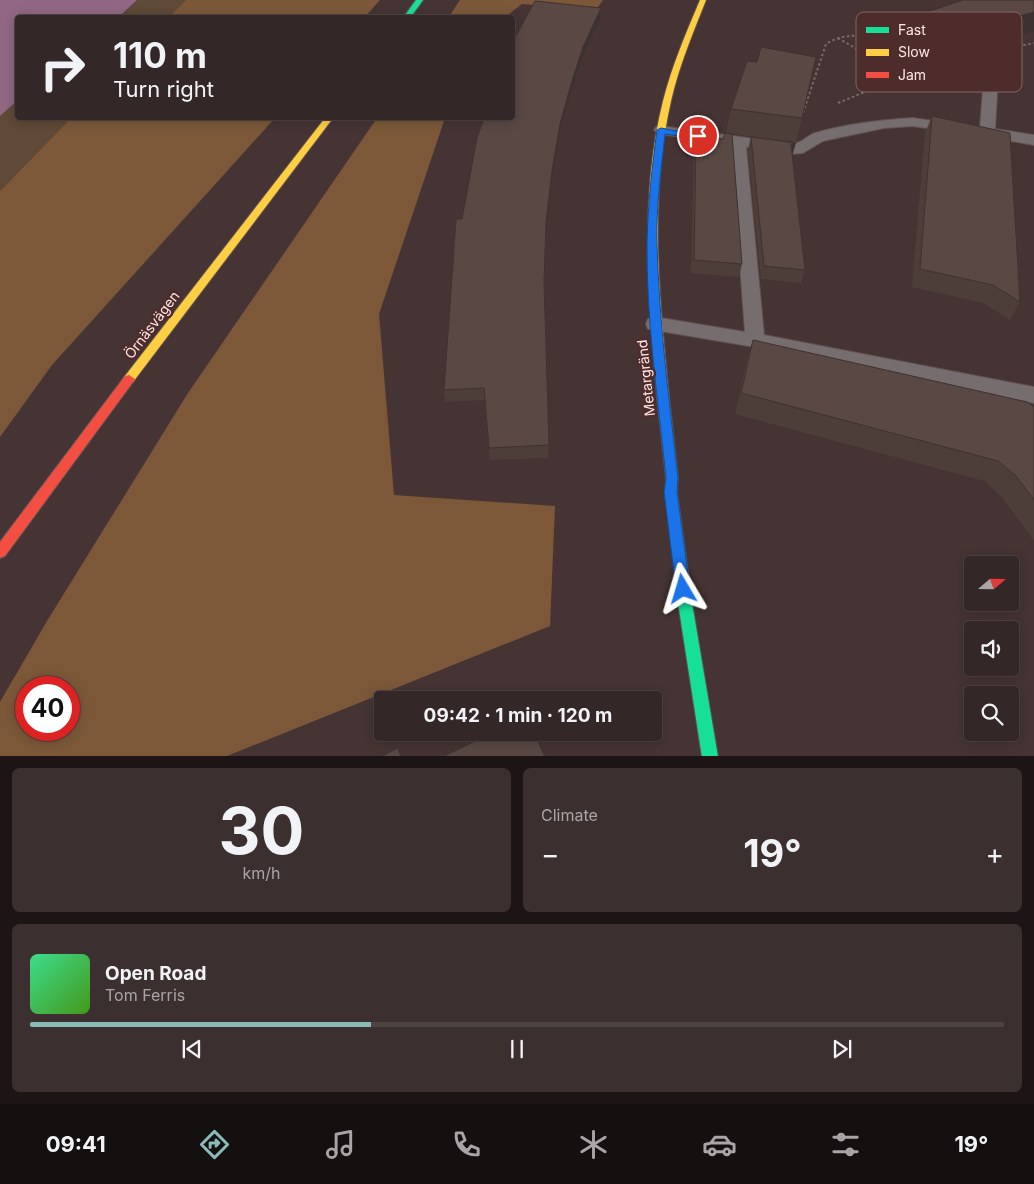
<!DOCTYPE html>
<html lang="en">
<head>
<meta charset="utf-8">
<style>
  body { margin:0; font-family:Inter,sans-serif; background:#3c2f2f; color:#f1f3f6; height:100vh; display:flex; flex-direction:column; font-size:19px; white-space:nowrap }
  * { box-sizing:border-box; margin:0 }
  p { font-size:16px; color:#a9a5a7 }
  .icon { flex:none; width:28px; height:28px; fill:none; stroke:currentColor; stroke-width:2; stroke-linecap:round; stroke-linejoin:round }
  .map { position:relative; height:756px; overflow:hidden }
  .panel { display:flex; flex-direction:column; gap:12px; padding:12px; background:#1d1515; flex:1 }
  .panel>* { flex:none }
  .banner { position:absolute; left:15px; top:15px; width:500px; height:105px; border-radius:5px; box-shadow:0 2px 12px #0003,0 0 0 1px #4e4444; background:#342727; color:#f1f3f6; overflow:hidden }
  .needle { width:32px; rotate:70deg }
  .controls { position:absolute; left:964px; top:556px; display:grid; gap:10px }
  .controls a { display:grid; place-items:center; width:55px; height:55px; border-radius:5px; background:#342727; box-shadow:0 2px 12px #0003,0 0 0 1px #4e4444; font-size:25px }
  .speed { position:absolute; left:15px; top:676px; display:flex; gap:10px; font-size:25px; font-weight:700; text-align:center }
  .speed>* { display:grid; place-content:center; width:65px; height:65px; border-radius:50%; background:#342727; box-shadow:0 2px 12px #0003,0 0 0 1px #4e4444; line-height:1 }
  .speed .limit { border:8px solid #d22; background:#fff; color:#111 }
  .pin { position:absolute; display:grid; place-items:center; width:42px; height:42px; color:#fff; margin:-21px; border:2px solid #fff; border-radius:50%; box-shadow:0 1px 5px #0007 }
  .me { position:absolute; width:55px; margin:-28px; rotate:353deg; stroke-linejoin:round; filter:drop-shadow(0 0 4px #0008) }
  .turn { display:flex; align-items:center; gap:18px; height:105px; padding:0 15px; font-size:22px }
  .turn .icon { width:65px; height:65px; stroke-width:2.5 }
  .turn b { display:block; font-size:35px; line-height:42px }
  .big { font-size:38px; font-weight:700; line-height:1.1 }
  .panel .tile { flex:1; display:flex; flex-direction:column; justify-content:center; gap:8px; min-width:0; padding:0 18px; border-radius:8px; background:#3c2f2f }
  .panel .dial { align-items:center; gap:0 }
  .dial b { font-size:65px; line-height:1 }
  .song { display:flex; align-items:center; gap:15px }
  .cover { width:60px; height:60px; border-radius:8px; background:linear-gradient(135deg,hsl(150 70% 55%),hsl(100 70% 35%)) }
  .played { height:5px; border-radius:2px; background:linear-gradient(90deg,#8bbbb9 35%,#4e4444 35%) }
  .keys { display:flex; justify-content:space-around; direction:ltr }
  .heat { display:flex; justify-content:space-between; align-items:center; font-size:28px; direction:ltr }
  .panel .tiles { flex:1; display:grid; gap:12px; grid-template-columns:1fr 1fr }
  .tile:last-child { grid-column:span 2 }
  .trip { position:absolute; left:374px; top:691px; width:288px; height:50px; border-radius:5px; background:#342727; box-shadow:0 2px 12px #0003,0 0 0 1px #4e4444; font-weight:700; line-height:50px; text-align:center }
  .menu { display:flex; height:80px; justify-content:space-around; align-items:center; background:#151010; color:#a9a5a7 }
  .menu .icon { width:35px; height:35px }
  .menu .current { color:#8bbbb9 }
  .menu b { font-size:22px; color:#f1f3f6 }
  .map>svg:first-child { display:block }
  .green { fill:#5f4937 }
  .forest { fill:#7c5839; fill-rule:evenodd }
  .water { fill:#916784 }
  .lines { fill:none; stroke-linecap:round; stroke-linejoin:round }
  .lane-casing { stroke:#625252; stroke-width:2 }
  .fast-casing { stroke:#625252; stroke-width:2 }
  .slow-casing { stroke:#625252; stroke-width:2 }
  .jam-casing { stroke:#625252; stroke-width:2 }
  .path { stroke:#786b6d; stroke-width:2; stroke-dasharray:2.5 2.5; stroke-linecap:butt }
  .lane { fill:#766d6f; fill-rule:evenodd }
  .fast { fill:#16e098; fill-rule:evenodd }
  .slow { fill:#ffcf43; fill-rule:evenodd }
  .jam { fill:#f24e42; fill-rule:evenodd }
  .wall { fill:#4d3e3a }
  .shaded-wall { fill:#3e3230 }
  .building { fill:#594844; stroke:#3e3230 }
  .route { fill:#1a73e8; stroke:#114b97 }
  .labels { text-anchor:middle; stroke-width:5; stroke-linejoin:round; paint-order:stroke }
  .street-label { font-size:14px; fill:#fee7e6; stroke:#4e2c2c }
  .key { fill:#4e2c2c; stroke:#836464; stroke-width:1 }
  .key-label { font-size:14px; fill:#fee7e6 }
</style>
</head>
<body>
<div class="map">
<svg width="1034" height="757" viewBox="0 0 1034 757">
  <rect width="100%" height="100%" fill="#463434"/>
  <g class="green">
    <path d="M 137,0 L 186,0 L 169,17 L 119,18 Z"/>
    <path d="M 17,101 L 18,118 L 71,118 L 0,191 L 0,116 Z"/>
  </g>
  <g class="forest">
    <path d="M 186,0 L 380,0 L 365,17 L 169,17 Z"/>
    <path d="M 460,0 L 603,0 L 596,10 L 522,4 L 505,17 L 448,18 Z"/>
    <path d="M 71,118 L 275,118 L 52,365 L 0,437 L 0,191 Z"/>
    <path d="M 377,118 L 445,118 L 379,314 L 394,495 L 555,506 L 550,626 L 227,756 L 0,756 L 0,702 L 47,621 L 188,393 ZM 26,688 L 69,688 L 69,730 L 26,730 Z"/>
  </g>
  <path class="water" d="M 0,0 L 137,0 L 119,17 L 18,18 L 17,101 L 0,116 Z"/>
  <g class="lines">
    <defs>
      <g id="lane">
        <path d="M 991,73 L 998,77 L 995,129 L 1034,135 L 1034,145 L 978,135 L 976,132 L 980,128 L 984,77 Z"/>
        <path d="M 913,118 L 954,124 L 961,128 L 954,132 L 913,126 L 884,128 L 823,141 L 803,153 L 791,154 L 746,147 L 764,335 L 1034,387 L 1034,403 L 755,347 L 648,329 L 646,324 L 648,319 L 655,317 L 745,332 L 731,145 L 661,134 L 654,130 L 656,127 L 661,126 L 791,144 C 802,144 806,136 815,133 C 846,124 881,120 913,118 Z"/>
      </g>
      <g id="fast">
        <path d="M 416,0 L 423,0 L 410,18 L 403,18 Z"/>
        <path d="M 663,393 L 667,394 L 669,397 L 678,478 L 677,492 L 693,609 L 718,757 L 702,757 L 679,609 L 665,492 L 666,478 L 657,397 L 659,394 Z"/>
      </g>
      <g id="slow">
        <path d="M 700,0 L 706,0 C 693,33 679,66 671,101 C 649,198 659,299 669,397 L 667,400 L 659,400 L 657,397 C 649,299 639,197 663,101 C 672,66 686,33 700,0 Z"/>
        <path d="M 325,118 L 333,118 L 133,382 L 125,382 L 123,379 L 125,376 Z"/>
      </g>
      <path id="jam" d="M 129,375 L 135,379 L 133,382 L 5,556 L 0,558 L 0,542 L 125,376 Z"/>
    </defs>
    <use href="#lane" class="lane-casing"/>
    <use href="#fast" class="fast-casing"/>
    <use href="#slow" class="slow-casing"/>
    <use href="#jam" class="jam-casing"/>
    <g class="path">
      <path d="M 838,38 L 896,72"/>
      <path d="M 923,47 L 976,55"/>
      <path d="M 989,52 L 1034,43"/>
      <path d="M 838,103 L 872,89 L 902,68 L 928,58 L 958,54"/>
      <path d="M 803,113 L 826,44 C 851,28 882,39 909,45"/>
    </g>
    <use href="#lane" class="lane"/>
    <use href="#fast" class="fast"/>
    <use href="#slow" class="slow"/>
    <use href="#jam" class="jam"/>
  </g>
  <g class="wall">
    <path d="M 1034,0 L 1034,32 L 989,44 L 906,49 L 905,39 L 912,17 Z"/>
    <path d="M 601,8 L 600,20 L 582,59 L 570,96 L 559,136 L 552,183 L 546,235 L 544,284 L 549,445 L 548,458 L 490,460 L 484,400 L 445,402 L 444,390 L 462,219 L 487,118 Z"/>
    <path d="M 731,109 L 802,118 L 796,142 L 726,133 Z"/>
    <path d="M 932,116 L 1020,302 L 1010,320 L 983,303 L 912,287 L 925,133 Z"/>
    <path d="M 696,136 L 723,139 L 742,264 L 739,277 L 691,273 L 694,149 Z"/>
    <path d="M 751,137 L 792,156 L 805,270 L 801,283 L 761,279 L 748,149 Z"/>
    <path d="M 753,340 L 1034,407 L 1034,541 L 1001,496 L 984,481 L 735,414 L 747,360 Z"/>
  </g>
  <g class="shaded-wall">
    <path d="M 601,8 L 600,20 L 582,59 L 570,96 L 559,136 L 552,183 L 546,235 L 546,222 L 552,171 L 560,124 L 571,84 L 583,47 Z"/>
    <path d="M 1034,12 L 1034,32 L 989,44 L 998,22 Z"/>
    <path d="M 796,143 L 792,156 L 791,144 Z"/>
  </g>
  <g class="building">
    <path d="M 963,0 L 1034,0 L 1034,12 L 998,22 L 914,26 L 912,17 Z"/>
    <path d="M 535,1 L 601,8 L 583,47 L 571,84 L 560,124 L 552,171 L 546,222 L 544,282 L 549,445 L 489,448 L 484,388 L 444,390 L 456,219 L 462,219 L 477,138 L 484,118 L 512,118 L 512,43 Z"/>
    <path d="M 761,47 L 816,57 L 802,118 L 731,109 L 747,61 L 757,62 Z"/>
    <path d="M 932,116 L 1010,133 L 1020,302 L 993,285 L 920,269 Z"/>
    <path d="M 725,133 L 732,134 L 742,264 L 694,260 L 696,136 L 723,139 Z"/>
    <path d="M 751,137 L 796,143 L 791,144 L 805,270 L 764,266 Z"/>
    <path d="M 753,340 L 1027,402 L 1034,407 L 1034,500 L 1016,476 L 998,461 L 741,393 Z"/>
    <path d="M 494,732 L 534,732 L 545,757 L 442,757 Z"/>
    <path d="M 398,748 L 401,757 L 380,757 Z"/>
  </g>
  <path class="route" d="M 661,128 L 702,136 L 698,139 L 665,134 C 661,170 656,207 657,243 C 659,322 669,400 678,478 L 677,492 L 690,589 L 688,594 L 683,595 L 678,594 L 676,589 L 664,492 L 666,478 C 658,399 646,320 647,241 C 648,204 652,167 657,130 Z"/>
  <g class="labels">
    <g class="street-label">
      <text transform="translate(152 325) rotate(-53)" y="5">Örnäsvägen</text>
      <text transform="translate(646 378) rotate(-96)" y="5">Metargränd</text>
    </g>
  </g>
  <rect x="856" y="12" width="166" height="80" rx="8" class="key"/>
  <rect x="866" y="27" width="23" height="6" fill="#16e098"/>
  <rect x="866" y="49" width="23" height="7" fill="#ffcf43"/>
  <rect x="866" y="72" width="23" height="6" fill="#f24e42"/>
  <g class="key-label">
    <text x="898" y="35">Fast</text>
    <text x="898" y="57">Slow</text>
    <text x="898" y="80">Jam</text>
  </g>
</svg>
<div class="controls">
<a><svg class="needle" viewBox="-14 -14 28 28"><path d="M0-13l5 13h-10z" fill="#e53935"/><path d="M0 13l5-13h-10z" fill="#a9a5a7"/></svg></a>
<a><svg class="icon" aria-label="sound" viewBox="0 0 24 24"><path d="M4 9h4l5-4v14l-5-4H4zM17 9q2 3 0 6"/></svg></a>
<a><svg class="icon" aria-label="search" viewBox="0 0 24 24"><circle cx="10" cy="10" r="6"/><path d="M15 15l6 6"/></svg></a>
</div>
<div class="speed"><div class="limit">40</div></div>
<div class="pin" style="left:698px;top:136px;background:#d93025"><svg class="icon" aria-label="arrive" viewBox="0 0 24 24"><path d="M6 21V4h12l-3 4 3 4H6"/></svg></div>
<svg class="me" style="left:683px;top:589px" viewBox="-20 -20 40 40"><path d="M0-17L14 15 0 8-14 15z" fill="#1a73e8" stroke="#fff" stroke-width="4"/></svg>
<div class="trip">09:42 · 1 min · 120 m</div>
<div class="banner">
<div class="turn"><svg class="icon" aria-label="right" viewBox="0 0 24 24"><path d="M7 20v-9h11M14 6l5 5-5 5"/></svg><div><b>110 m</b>Turn right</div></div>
</div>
</div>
<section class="panel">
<div class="tiles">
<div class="tile dial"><b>30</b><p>km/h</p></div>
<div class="tile"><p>Climate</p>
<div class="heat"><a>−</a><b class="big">19°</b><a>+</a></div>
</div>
<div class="tile">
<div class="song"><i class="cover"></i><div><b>Open Road</b><p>Tom Ferris</p></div></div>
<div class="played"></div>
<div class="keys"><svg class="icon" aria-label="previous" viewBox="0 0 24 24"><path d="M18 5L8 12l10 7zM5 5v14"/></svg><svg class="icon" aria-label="pause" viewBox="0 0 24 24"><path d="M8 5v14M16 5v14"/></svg><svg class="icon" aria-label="next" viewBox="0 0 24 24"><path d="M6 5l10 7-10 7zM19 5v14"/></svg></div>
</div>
</div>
</section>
<nav class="menu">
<b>09:41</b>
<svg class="icon current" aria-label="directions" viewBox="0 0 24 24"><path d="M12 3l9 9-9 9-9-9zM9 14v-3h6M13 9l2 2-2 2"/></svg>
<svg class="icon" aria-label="music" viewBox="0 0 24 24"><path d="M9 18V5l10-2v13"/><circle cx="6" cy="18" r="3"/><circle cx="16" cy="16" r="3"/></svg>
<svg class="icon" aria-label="phone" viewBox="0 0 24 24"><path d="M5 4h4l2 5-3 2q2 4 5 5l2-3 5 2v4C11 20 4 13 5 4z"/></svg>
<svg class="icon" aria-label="climate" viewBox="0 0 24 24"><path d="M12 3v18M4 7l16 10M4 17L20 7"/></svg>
<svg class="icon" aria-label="car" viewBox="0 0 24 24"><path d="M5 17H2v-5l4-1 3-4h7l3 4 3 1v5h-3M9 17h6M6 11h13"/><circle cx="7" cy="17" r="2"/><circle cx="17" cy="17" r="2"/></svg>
<svg class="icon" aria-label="filters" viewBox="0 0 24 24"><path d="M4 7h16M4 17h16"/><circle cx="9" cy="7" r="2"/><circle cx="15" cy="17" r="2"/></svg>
<b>19°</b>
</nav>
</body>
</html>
